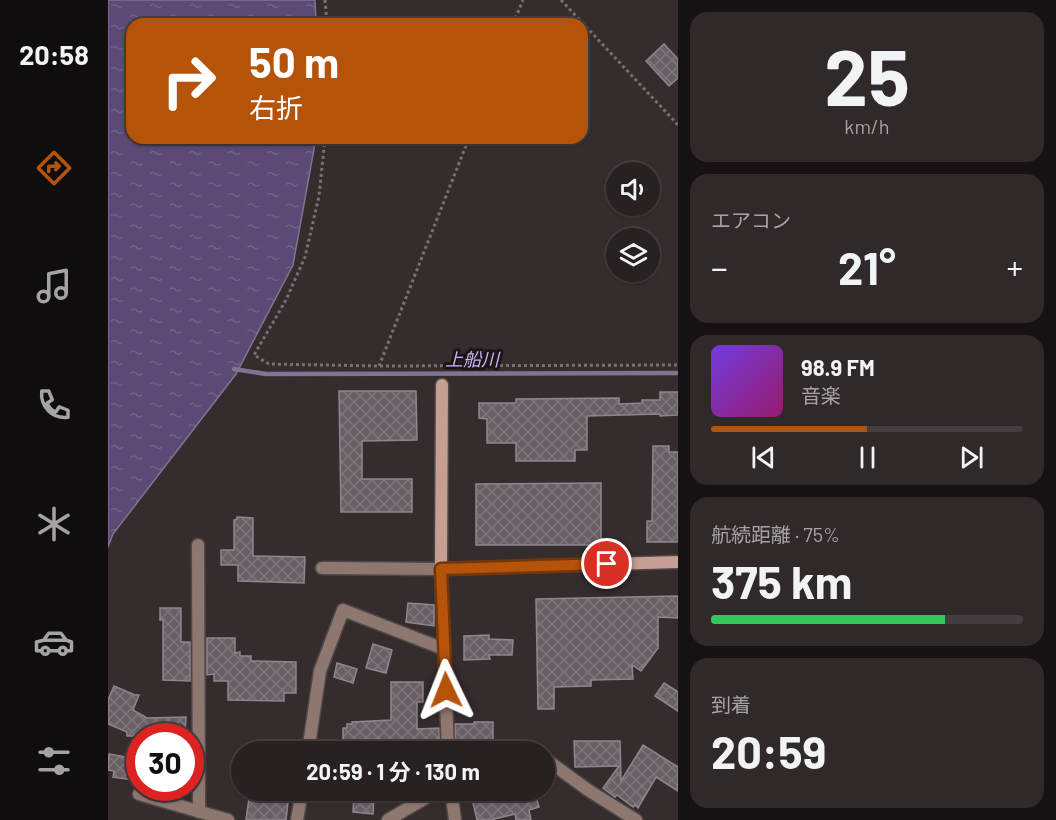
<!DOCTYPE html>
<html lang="ja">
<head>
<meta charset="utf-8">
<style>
  body { margin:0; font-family:Barlow,"Noto Sans JP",sans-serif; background:#30292a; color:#f1f3f6; height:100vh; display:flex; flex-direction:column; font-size:22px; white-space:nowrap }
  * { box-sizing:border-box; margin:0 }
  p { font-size:20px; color:#a5a3a5 }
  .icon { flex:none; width:33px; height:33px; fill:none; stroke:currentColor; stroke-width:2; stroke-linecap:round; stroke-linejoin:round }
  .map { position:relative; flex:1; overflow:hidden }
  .drawer { display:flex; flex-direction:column; gap:12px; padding:12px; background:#161213; width:378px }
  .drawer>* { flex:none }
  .banner { position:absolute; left:18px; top:18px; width:462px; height:126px; border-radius:18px; box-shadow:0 2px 4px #0004,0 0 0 2px #443e40; background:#b45309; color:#fff; overflow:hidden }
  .fabs { position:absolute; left:498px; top:162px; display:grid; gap:12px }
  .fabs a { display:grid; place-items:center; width:54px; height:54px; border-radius:50%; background:#282122; box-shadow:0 2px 4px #0004,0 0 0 2px #443e40; font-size:30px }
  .speed { position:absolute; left:18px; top:723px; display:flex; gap:12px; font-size:30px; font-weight:700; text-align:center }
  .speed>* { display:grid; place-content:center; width:78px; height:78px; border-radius:50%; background:#282122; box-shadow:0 2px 4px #0004,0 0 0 2px #443e40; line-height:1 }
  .speed .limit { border:9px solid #d22; background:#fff; color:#111 }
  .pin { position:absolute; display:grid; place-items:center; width:51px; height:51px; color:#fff; margin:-26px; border:3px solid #fff; border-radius:50%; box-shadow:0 2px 6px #0007 }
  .me { position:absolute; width:66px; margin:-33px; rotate:358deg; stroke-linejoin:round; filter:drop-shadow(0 0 4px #0008) }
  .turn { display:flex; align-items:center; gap:21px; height:126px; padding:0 24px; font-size:27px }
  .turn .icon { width:78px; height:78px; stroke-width:2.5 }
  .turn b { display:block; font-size:42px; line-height:51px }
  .big { font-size:45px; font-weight:700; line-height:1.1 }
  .drawer .card { flex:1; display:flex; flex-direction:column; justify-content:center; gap:9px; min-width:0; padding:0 21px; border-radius:18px; background:#30292a }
  .drawer .dial { align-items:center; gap:0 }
  .dial b { font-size:78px; line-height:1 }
  .song { display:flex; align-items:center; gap:18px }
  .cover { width:72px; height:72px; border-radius:9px; background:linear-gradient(135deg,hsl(260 70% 55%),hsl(320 70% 35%)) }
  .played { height:6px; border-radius:3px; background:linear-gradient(90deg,#b45309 50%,#443e40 50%) }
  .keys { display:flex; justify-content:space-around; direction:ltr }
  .heat { display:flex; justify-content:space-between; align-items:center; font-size:33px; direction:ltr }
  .charge { height:9px; border-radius:4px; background:linear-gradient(90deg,#34c759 75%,#443e40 0) }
  .trip { position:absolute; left:123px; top:741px; width:324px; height:60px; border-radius:30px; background:#282122; box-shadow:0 2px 4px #0004,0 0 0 2px #443e40; font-weight:700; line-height:60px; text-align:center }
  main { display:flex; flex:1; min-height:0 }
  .tabs { display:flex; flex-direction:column; width:108px; justify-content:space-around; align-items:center; background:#100d0e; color:#a5a3a5 }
  .tabs .icon { width:42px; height:42px }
  .tabs .on { color:#b45309 }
  .tabs b { font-size:27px; color:#f1f3f6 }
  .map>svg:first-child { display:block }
  .water { fill:url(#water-ripples); stroke:#817492; stroke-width:1.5 }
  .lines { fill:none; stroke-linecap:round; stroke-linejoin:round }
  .stream { stroke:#817492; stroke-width:4.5 }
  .building { fill:url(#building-cross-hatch); stroke:#8f868d; stroke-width:1.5 }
  .street-casing { stroke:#504748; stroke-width:15 }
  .secondary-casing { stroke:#504748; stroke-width:15 }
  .path { stroke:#787071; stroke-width:3; stroke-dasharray:3 3; stroke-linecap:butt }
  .street { stroke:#8e776e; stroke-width:12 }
  .secondary { stroke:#c49f92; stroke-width:12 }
  .route-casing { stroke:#753606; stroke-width:15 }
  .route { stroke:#b45309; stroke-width:10 }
  .labels { text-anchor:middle; stroke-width:6; stroke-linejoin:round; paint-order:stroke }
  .water-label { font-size:18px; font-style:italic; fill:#cdb4fa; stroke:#1a1516 }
</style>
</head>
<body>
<main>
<nav class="tabs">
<b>20:58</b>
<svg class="icon on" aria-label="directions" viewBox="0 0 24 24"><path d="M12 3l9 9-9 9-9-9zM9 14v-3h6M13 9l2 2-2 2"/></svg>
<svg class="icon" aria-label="music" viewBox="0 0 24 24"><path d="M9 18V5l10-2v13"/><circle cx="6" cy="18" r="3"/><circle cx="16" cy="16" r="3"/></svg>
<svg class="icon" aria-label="phone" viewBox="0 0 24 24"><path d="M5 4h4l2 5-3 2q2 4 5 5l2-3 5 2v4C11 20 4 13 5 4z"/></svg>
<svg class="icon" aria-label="climate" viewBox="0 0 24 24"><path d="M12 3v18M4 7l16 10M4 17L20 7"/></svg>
<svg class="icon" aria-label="car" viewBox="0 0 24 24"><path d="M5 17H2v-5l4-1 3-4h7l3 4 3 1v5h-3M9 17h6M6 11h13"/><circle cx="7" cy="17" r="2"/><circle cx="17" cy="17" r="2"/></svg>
<svg class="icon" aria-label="filters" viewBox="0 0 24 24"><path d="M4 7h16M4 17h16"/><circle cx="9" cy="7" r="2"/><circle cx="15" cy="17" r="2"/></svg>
</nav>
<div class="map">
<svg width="570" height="820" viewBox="0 0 570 820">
  <defs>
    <pattern id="water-ripples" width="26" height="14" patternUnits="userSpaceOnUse" patternTransform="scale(1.5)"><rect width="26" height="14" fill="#5a4a75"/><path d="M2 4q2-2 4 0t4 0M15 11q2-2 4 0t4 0" fill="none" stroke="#716388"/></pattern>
    <pattern id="building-cross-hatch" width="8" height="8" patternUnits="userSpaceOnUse" patternTransform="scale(1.5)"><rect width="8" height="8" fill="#686066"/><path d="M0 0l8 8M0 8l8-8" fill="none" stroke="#7d767b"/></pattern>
  </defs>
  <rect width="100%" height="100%" fill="#352c2d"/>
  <path class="water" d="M 0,0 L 207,0 L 208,24 L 24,24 L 24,138 L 208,138 L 185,265 L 128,374 L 5,534 L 0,547 Z"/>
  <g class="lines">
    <path class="stream" d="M 126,369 L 158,374 L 570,373"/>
  </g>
  <g class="building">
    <path d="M 556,44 L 570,59 L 570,78 L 561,86 L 538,61 Z"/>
    <path d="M 231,391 L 308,391 L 309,440 L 254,441 L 254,479 L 304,479 L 304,512 L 233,512 Z"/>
    <path d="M 552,392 L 570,392 L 570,415 L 552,416 L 552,414 L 479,416 L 479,450 L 467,450 L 467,461 L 408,461 L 408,443 L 379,443 L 379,419 L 371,418 L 371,403 L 408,403 L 408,399 L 511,398 L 511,404 L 534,403 L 534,400 L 552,400 Z"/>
    <path d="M 545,446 L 561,446 L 561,452 L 570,452 L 570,542 L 539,542 L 539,521 L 544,521 Z"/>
    <path d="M 493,483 L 493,545 L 368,545 L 368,484 Z"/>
    <path d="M 129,517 L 145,518 L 145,556 L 197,557 L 196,583 L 130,581 L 130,565 L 113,565 L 113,550 L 126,550 L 126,520 L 129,519 Z"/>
    <path d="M 570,596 L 570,618 L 550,617 L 550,648 L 533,671 L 524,665 L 525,679 L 483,680 L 483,686 L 446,687 L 446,709 L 430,709 L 428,599 Z"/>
    <path d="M 300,603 L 326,605 L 326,626 L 298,622 Z"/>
    <path d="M 52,608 L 73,608 L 73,642 L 82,642 L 82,681 L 55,680 L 55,620 L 52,620 Z"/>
    <path d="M 381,635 L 381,639 L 405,640 L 404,655 L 381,655 L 382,659 L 356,660 L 356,636 Z"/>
    <path d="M 99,638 L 127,638 L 127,653 L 132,652 L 132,656 L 143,656 L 143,661 L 188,662 L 188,693 L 176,693 L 176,701 L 120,700 L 120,681 L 106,681 L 106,674 L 99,675 Z"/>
    <path d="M 265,644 L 284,650 L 278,673 L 258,668 Z"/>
    <path d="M 229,663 L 249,669 L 245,683 L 226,677 Z"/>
    <path d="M 283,682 L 315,682 L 315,702 L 309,702 L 309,729 L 331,728 L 331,741 L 299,742 L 299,752 L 273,752 L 273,741 L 272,741 L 272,739 L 235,740 L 235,728 L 239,728 L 239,724 L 244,724 L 244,722 L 283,720 Z"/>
    <path d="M 556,683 L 570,692 L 570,711 L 547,696 Z"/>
    <path d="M 6,686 L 27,695 L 31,695 L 25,710 L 39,718 L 78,717 L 77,736 L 19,736 L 19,732 L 0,724 L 0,700 Z"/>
    <path d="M 366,722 L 385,722 L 385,752 L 348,752 L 347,724 L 366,724 Z"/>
    <path d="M 466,741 L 512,741 L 513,781 L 535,745 L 570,767 L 570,791 L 548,777 L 530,808 L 527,805 L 525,807 L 509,795 L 507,797 L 495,788 L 511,766 L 467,767 Z"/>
    <path d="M 1,754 L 29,759 L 25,780 L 5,777 L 6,771 L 0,770 Z"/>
    <path d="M 362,790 L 426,790 L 431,807 L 421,810 L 423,820 L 408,820 L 407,814 L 382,820 L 369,820 Z"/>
    <path d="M 165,791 L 181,794 L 178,820 L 138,820 L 141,798 L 164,801 Z"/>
    <path d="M 246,795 L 266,796 L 265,814 L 245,812 Z"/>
  </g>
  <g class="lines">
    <defs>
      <g id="street">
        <path d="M 90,545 L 91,812"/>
        <path d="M 214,568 L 333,569 L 340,752"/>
        <path d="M 200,752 L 212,671 L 235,610 L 336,649"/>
        <path d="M 436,758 L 480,790 L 528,820"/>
        <path d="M 343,790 L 347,820"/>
        <path d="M 31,794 L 120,820"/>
        <path d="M 189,820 L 194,790"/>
        <path d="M 280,820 L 331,790"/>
      </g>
      <path id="secondary" d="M 334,385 L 333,569 L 570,562"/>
    </defs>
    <use href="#street" class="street-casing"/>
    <use href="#secondary" class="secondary-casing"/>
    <g class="path">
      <path d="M 217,0 L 219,24"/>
      <path d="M 453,0 L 570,125"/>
      <path d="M 405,24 L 415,0"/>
      <path d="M 217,138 L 211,196 L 197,257 L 178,300 L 146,355 L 161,364 L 271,366 L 570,365"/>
      <path d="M 271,366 L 361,138"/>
    </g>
    <use href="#street" class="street"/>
    <use href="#secondary" class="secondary"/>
  </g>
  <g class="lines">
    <defs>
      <path id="route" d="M 338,690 L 333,569 L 499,564"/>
    </defs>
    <use href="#route" class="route-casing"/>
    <use href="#route" class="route"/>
  </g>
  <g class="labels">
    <g class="water-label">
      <text x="364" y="366">上船川</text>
    </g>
  </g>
</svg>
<div class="fabs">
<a><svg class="icon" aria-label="sound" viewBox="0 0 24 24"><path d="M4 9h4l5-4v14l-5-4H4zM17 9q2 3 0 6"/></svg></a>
<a><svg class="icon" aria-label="layers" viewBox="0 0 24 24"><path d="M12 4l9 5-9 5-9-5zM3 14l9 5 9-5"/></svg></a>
</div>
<div class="speed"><div class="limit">30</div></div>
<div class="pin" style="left:499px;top:564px;background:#d93025"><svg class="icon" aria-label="arrive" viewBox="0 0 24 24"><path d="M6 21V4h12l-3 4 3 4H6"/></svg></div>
<svg class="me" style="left:338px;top:690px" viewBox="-20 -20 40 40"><path d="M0-17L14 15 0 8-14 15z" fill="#b45309" stroke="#fff" stroke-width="4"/></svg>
<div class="trip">20:59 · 1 分 · 130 m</div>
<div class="banner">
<div class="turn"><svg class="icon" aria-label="right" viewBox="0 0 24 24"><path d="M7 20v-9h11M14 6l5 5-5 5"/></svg><div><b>50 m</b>右折</div></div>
</div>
</div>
<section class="drawer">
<div class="card dial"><b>25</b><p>km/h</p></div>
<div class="card"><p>エアコン</p>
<div class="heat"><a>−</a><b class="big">21°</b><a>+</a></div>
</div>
<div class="card">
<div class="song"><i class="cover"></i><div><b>98.9 FM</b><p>音楽</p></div></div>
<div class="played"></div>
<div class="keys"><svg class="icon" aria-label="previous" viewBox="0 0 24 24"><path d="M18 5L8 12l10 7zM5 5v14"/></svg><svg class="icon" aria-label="pause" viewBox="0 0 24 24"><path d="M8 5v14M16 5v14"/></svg><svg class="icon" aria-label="next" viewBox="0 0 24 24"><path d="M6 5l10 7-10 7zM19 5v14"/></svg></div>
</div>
<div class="card"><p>航続距離 · 75%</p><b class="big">375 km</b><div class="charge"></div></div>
<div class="card"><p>到着</p><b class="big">20:59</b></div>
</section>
</main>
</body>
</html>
